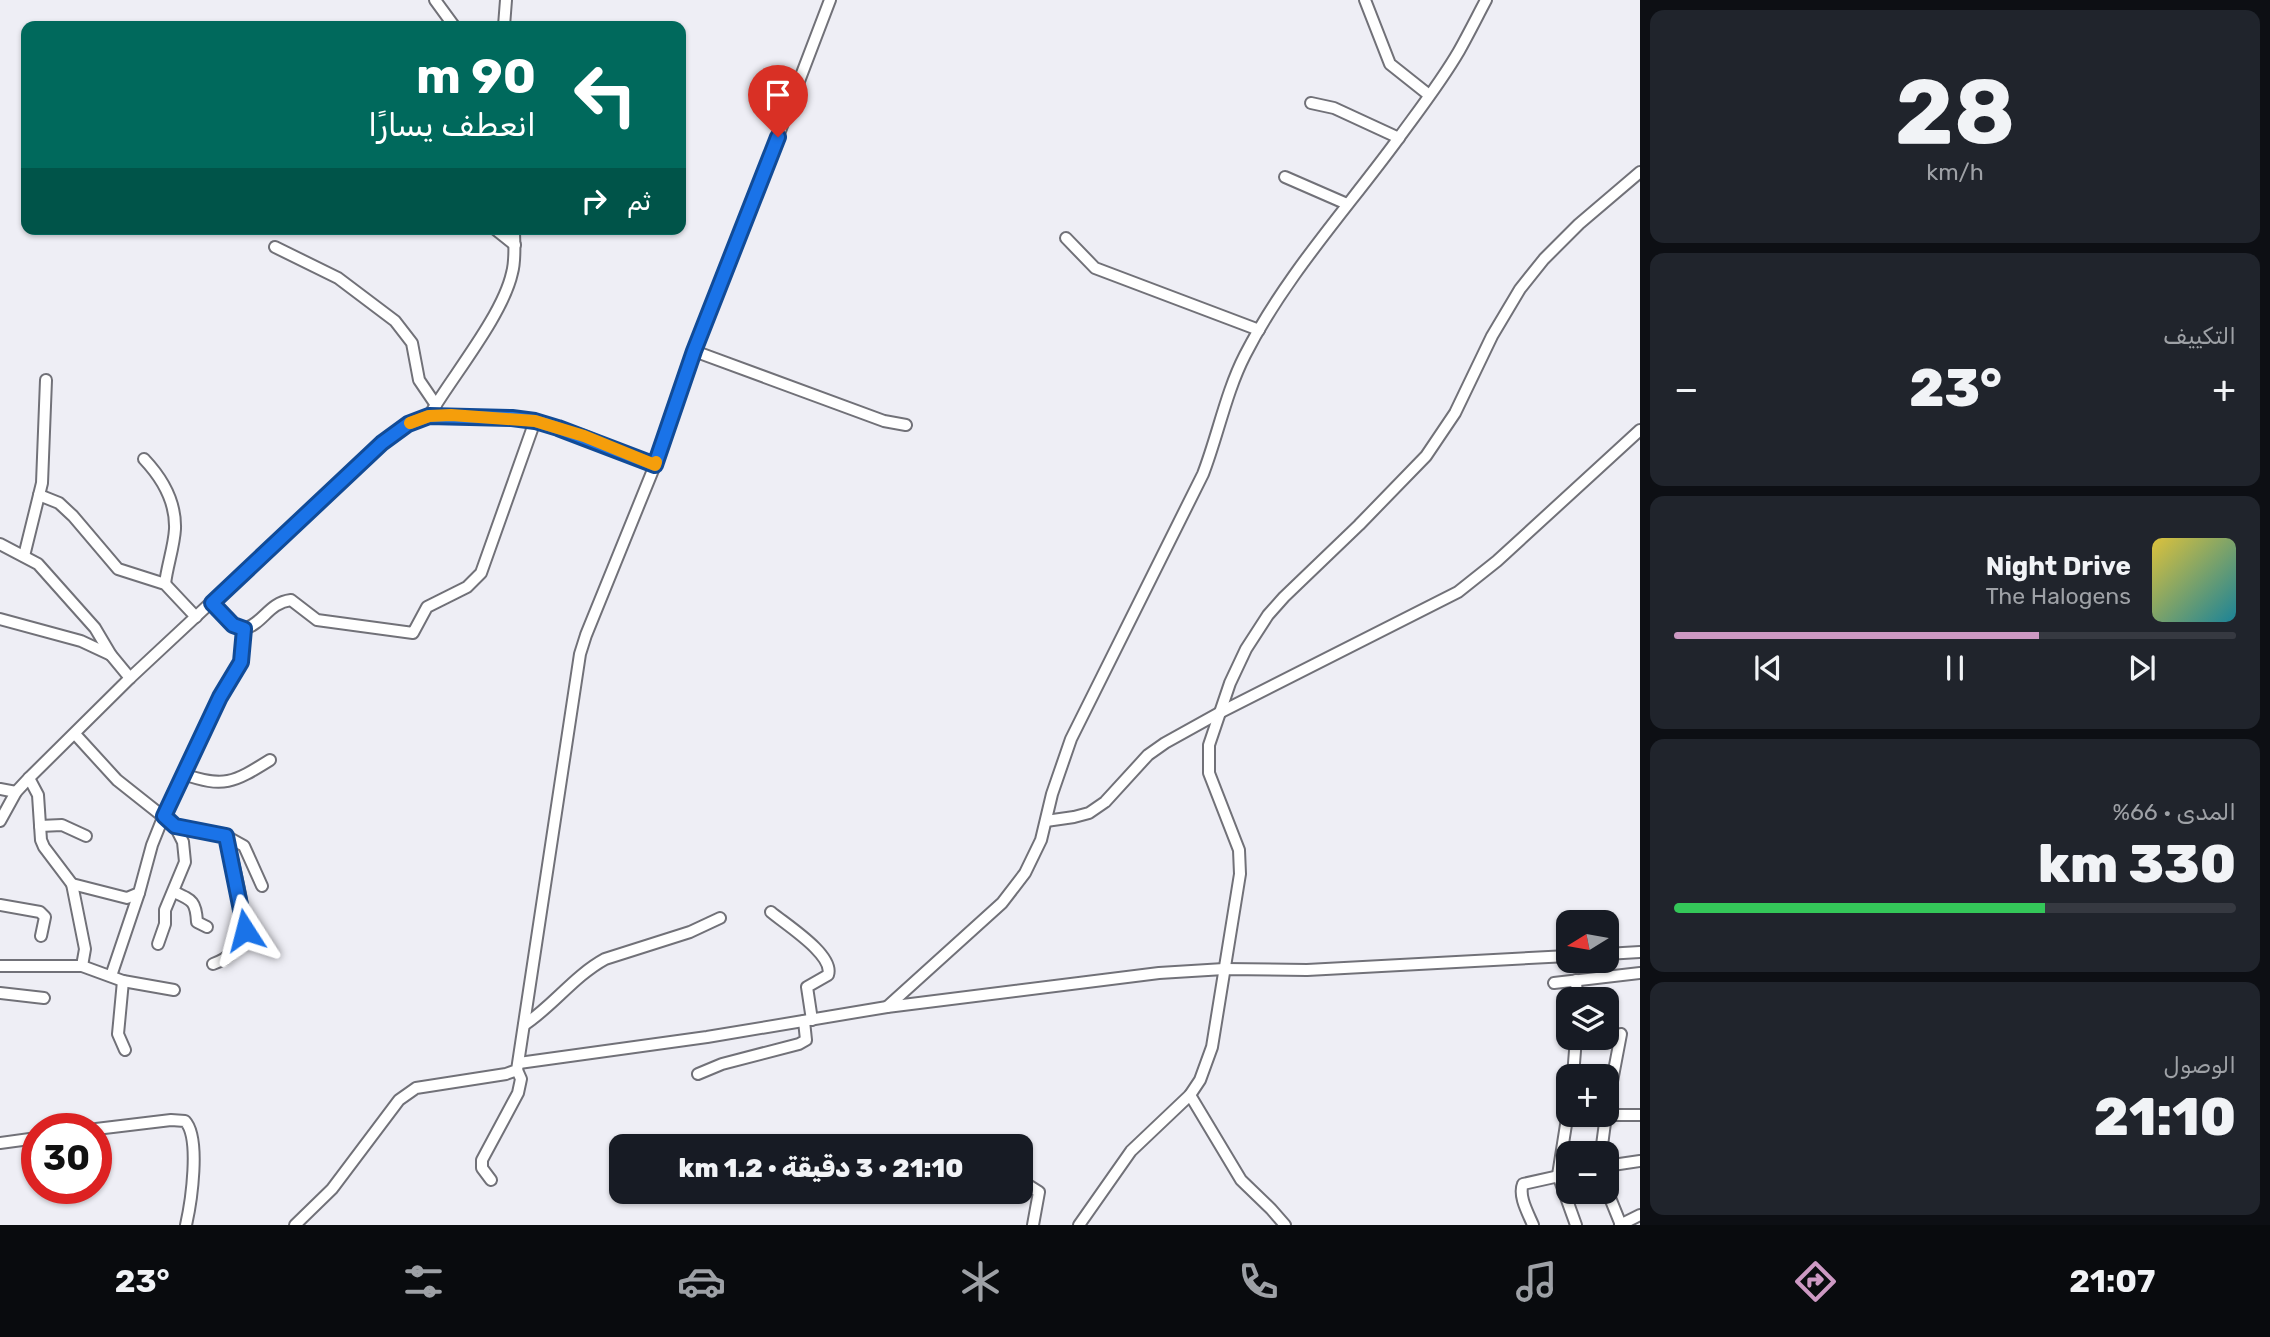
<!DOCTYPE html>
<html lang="ar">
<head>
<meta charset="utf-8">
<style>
  body { margin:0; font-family:Rubik,Cairo,sans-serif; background:#20242c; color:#f1f3f6; direction:rtl; height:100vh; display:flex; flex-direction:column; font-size:26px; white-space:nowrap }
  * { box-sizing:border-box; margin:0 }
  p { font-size:23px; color:#9ea1a6 }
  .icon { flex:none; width:38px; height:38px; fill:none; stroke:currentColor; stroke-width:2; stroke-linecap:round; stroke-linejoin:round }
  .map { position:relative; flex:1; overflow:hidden; direction:ltr }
  .details { display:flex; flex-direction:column; gap:10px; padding:10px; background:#0d0f14; width:630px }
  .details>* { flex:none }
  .top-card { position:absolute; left:21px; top:21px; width:665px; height:214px; border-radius:14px; box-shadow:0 2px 5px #0004; direction:rtl; background:#00695c; color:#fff; overflow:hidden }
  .needle { width:46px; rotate:259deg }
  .fabs { position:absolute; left:1556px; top:910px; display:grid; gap:14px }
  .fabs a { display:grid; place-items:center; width:63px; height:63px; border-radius:14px; background:#171b24; box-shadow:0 2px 5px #0004; font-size:35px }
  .speed { position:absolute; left:21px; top:1113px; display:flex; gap:14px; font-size:35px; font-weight:700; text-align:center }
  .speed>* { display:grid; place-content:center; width:91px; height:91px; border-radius:50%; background:#171b24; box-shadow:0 2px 5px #0004; line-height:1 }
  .speed .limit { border:10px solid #d22; background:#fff; color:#111 }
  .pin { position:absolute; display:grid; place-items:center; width:60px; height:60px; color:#fff; margin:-72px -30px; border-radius:50% 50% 50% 0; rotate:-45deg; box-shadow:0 0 7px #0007 }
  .pin .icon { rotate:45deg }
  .me { position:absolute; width:77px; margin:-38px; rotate:351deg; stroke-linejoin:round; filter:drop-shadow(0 0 5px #0008) }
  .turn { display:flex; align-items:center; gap:24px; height:147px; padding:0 35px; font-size:32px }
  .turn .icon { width:91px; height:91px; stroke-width:2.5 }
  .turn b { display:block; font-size:49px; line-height:60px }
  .then { display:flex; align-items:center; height:66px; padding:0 35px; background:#0003; gap:14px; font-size:26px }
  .big { font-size:52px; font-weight:800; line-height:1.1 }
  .details .card { flex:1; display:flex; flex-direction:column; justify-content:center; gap:10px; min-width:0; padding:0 24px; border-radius:14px; background:#20242c }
  .details .dial { align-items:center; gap:0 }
  .dial b { font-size:91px; line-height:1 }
  .song { display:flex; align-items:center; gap:21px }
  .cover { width:84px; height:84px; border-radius:10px; background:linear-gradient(135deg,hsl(50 70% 55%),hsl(190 70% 35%)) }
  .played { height:7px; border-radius:4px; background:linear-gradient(90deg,#cd99c3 65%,#363941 65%) }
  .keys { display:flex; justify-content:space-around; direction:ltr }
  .heat { display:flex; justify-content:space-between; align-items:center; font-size:38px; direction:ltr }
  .charge { height:10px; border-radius:5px; background:linear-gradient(90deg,#34c759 66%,#363941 0) }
  .trip { position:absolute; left:609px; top:1134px; width:424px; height:70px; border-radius:14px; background:#171b24; box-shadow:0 2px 5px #0004; font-weight:800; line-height:70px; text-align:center; direction:rtl }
  .menu { display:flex; height:112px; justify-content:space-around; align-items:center; background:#090b0e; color:#9ea1a6 }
  .menu .icon { width:49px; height:49px }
  .menu .active { color:#cd99c3 }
  .menu b { font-size:32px; color:#f1f3f6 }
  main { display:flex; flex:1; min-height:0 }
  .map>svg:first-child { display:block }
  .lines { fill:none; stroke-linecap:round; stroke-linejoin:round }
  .minor-casing { stroke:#717178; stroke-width:14 }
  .minor { stroke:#fff; stroke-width:10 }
  .route-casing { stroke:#114b97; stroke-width:18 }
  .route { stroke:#1a73e8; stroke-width:12 }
  .slow { stroke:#f59e0b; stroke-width:12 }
</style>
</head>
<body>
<main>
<section class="details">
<div class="card dial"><b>28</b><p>km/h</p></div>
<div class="card"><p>التكييف</p>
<div class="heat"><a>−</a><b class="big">23°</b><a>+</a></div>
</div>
<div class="card">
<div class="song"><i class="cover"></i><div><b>Night Drive</b><p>The Halogens</p></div></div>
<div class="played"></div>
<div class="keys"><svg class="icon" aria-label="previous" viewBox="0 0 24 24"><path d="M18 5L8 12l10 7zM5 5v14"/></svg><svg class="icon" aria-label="pause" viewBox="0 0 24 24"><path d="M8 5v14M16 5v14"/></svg><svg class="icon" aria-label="next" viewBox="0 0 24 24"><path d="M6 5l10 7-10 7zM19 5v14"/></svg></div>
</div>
<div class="card"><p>المدى · 66%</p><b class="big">330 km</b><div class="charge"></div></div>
<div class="card"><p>الوصول</p><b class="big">21:10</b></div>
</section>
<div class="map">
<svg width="1640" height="1225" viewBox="0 0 1640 1225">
  <rect width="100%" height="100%" fill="#eeeef5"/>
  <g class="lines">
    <defs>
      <g id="minor">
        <path d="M 435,0 L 454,26"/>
        <path d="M 1365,0 L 1390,64 L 1429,95"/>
        <path d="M 504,26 L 506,0"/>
        <path d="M 1311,103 L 1334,108 L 1399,138"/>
        <path d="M 1285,177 L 1347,204"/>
        <path d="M 495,229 L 515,245"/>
        <path d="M 1066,238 L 1095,268 L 1259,330"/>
        <path d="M 275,247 L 338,278 L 395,321 L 412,343 L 419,380 L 436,405"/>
        <path d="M 694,351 L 884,421 L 906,425"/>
        <path d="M 432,411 C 455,373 503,314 512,273 C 516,259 514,244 514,229"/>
        <path d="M 144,459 C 162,478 176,501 175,529 C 174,547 167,566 165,584"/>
        <path d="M 655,465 L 694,351 L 730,262 L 830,0"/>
        <path d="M 39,495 L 59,503 L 73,516 L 118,569 L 165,584 L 196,617"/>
        <path d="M 0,544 L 38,564 L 95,628 L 111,655 L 130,678"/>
        <path d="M 24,556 L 42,483 L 46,380"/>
        <path d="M 212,603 L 233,625 L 244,629 C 264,623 268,603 291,600 L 317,620 L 413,633 L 427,607 L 467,587 L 481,573 L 535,421"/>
        <path d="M 0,619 L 81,641 L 111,655"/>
        <path d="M 75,734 L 117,780 L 175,826 L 226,836 C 231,852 248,921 244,934 C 239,949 227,959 213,964"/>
        <path d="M 183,774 C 224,788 233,783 270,760"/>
        <path d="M 29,778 L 38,795 L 41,840 L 44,847 L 72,884 L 127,898 L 139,893 L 152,845 L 164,815 L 220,697 L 241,662 L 244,629"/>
        <path d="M 0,789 L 16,792"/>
        <path d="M 0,821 L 16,792 L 29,778 L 130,678 L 382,443 L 408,424 L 429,416 L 512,418 L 535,421 L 584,436 L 655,465 L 586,635 L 580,654 L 517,1070 L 506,1074 L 416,1088 L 399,1100 L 332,1189 L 295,1225"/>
        <path d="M 1046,821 L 1074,817 L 1089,813 L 1105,802 L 1148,755 L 1165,743 L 1219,713 L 1458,592 L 1497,561 L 1640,430"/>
        <path d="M 40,826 L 62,825 L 86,836"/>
        <path d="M 226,836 L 244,846 L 262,886"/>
        <path d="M 72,884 L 85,949 L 82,966"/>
        <path d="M 174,892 C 192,900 196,901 197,922 L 207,927"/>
        <path d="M 0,905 L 40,912 L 45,917 L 41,936"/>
        <path d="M 771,912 C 785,924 835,955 828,975 L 807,987 L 812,1020"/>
        <path d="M 158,944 L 165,924 L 165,910 L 185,862 L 183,842 L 175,826"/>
        <path d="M 1606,954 L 1640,952"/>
        <path d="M 0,966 L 82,966 L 123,981 L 174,990"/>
        <path d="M 111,976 L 139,893"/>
        <path d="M 1576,980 L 1577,999"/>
        <path d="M 123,981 L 118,1034 L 125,1050"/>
        <path d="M 1554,983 L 1640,973"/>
        <path d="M 0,993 L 44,998"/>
        <path d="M 887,1007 L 1002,903 L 1025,873 L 1041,840 L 1052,794 L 1071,739 L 1203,474 C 1218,435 1226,392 1245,355 C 1286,275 1346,210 1398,139 C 1419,110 1441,82 1459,51 C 1468,35 1477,17 1486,0"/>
        <path d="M 524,1025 C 553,1006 574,976 605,959 L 690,932 L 720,918"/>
        <path d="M 519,1063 L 707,1037 L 887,1007 L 1159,973 L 1224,969 L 1307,970 L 1568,956"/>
        <path d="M 698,1074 L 722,1064 L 799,1044 L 806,1040 L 804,1021"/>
        <path d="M 1573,1076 L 1576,1038"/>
        <path d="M 1190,1095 L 1241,1180 L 1271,1209 L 1285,1225"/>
        <path d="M 1568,1112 L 1558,1175 L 1576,1225"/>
        <path d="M 1606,1113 L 1621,1034"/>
        <path d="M 1606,1115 L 1640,1115"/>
        <path d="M 96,1129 L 171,1120 L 185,1121 C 201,1138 191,1203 186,1225"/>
        <path d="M 0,1143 L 37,1138"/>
        <path d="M 999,1145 L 1000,1146"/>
        <path d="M 1601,1153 L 1606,1115"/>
        <path d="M 1606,1166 L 1640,1161"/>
        <path d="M 491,1180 L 482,1168 L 482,1160 L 518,1093 L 521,1079 L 517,1070"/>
        <path d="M 1020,1180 L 1039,1192 L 1033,1225"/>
        <path d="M 1606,1188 L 1621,1225"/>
        <path d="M 1079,1225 L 1131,1151 L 1190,1095 L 1200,1080 L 1212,1047 L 1240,874 L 1239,850 L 1209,773 L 1209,745 L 1230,683 L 1246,649 L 1268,615 L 1284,597 L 1359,525 L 1426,456 L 1455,413 L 1492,336 L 1520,289 L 1544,259 L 1579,224 L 1640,172"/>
        <path d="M 1533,1225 C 1528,1213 1518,1196 1523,1184 L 1568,1174"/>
        <path d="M 1620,1225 L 1640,1215"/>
      </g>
    </defs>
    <use href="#minor" class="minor-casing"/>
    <use href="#minor" class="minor"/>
  </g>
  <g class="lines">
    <defs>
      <path id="route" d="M 245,930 L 226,836 L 175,826 L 164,816 L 220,697 L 241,662 L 244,629 L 233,625 L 212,603 L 382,443 L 408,424 L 429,416 L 512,418 L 535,421 L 558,428 L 655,465 L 694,351 L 778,137"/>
    </defs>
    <use href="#route" class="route-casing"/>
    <use href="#route" class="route"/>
    <path class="slow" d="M 410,423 L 429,416 L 451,415 L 535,421 L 584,436 L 655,465 L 656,462"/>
  </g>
</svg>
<div class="fabs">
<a><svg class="needle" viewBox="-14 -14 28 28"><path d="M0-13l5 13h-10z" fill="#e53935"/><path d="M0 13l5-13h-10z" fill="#9ea1a6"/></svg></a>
<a><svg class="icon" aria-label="layers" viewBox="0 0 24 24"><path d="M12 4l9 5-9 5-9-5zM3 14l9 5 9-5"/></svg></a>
<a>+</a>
<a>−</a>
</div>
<div class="speed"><div class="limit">30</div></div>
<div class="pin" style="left:778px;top:137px;background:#d93025"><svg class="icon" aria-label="arrive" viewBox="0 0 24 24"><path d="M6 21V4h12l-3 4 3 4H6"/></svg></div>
<svg class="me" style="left:245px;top:930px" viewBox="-20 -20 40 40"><path d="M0-17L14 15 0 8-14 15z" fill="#1a73e8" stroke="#fff" stroke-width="4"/></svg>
<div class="trip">21:10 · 3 دقيقة · 1.2 km</div>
<div class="top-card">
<div class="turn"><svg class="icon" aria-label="left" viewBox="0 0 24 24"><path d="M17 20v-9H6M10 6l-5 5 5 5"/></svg><div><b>90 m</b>انعطف يسارًا</div></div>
<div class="then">ثم<svg class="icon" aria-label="right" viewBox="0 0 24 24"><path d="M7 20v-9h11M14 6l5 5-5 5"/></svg></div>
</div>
</div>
</main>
<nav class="menu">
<b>21:07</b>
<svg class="icon active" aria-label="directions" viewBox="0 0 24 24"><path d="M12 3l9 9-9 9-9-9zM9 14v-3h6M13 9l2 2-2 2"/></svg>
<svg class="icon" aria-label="music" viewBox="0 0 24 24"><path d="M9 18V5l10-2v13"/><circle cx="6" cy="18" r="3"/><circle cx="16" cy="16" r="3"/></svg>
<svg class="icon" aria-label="phone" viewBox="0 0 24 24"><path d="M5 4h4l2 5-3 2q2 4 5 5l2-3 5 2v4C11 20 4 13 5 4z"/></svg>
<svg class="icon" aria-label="climate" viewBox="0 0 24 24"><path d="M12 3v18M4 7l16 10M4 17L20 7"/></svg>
<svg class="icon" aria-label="car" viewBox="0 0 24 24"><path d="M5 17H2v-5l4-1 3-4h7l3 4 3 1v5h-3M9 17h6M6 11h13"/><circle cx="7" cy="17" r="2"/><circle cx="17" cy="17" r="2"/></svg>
<svg class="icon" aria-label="filters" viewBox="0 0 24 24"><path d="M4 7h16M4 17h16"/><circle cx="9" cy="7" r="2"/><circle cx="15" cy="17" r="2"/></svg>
<b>23°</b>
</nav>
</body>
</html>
